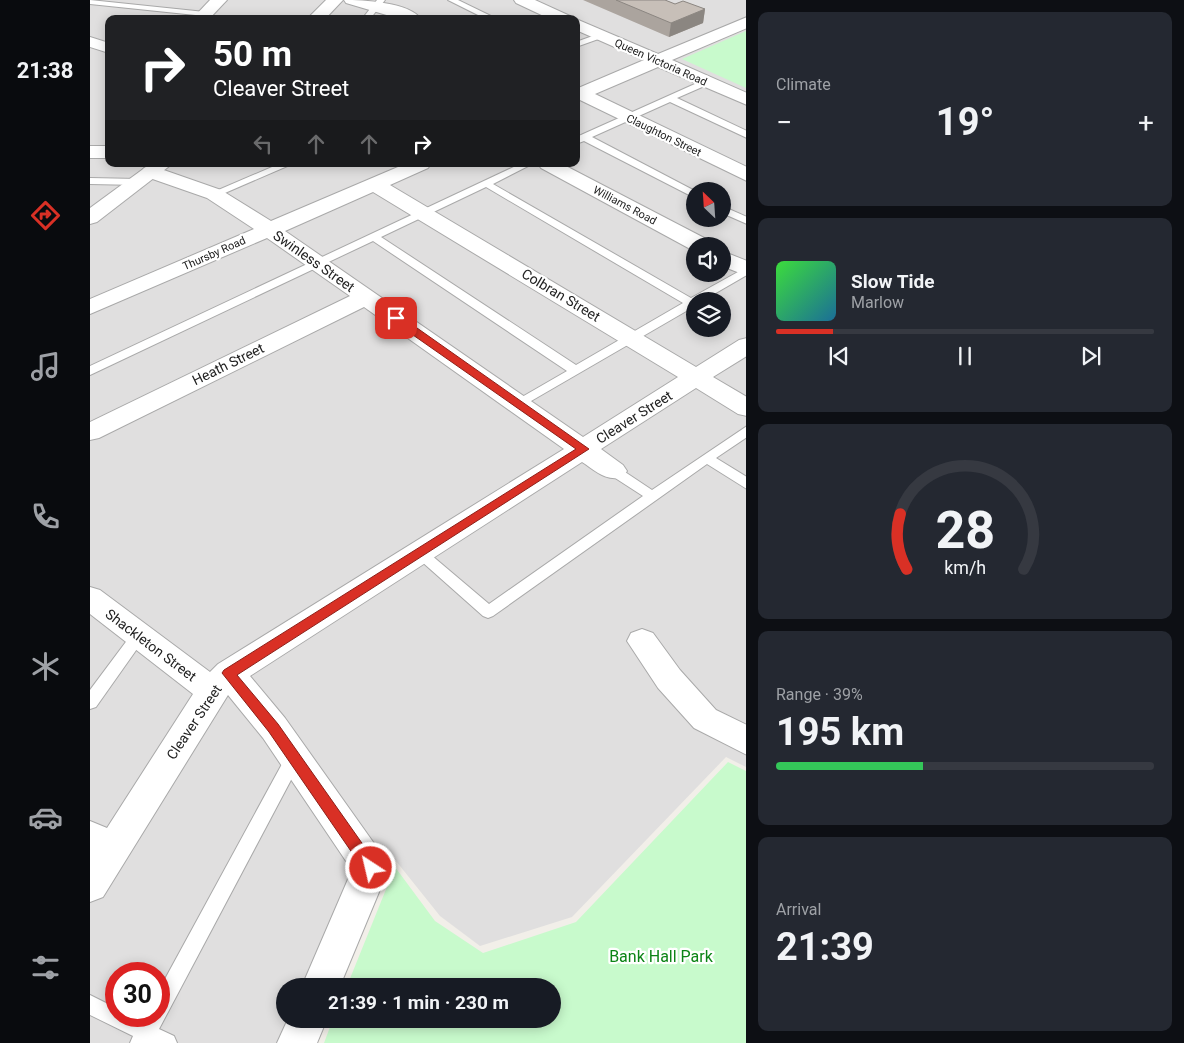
<!DOCTYPE html>
<html lang="en">
<head>
<meta charset="utf-8">
<style>
  body { margin:0; font-family:Roboto,sans-serif; background:#242831; color:#f1f3f6; height:100vh; display:flex; flex-direction:column; font-size:19px; white-space:nowrap }
  * { box-sizing:border-box; margin:0 }
  p { font-size:16px; color:#9ea1a6 }
  .icon { flex:none; width:28px; height:28px; fill:none; stroke:currentColor; stroke-width:2; stroke-linecap:round; stroke-linejoin:round }
  .map { position:relative; flex:1; overflow:hidden }
  .panel { display:flex; flex-direction:column; gap:12px; padding:12px; background:#0d0f14; width:438px }
  .panel>* { flex:none }
  .hud { position:absolute; left:15px; top:15px; width:475px; height:152px; border-radius:10px; box-shadow:0 2px 12px #0003; background:#202124; color:#fff; overflow:hidden }
  .needle { width:32px; rotate:335deg }
  .buttons { position:absolute; left:596px; top:182px; display:grid; gap:10px }
  .buttons a { display:grid; place-items:center; width:45px; height:45px; border-radius:50%; background:#171b24; box-shadow:0 2px 12px #0003; font-size:25px }
  .speed { position:absolute; left:15px; top:962px; display:flex; gap:10px; font-size:25px; font-weight:700; text-align:center }
  .speed>* { display:grid; place-content:center; width:65px; height:65px; border-radius:50%; background:#171b24; box-shadow:0 2px 12px #0003; line-height:1 }
  .speed .limit { border:8px solid #d22; background:#fff; color:#111 }
  .pin { position:absolute; display:grid; place-items:center; width:42px; height:42px; color:#fff; margin:-21px; border-radius:10px; box-shadow:0 2px 8px #0006 }
  .me { position:absolute; width:55px; margin:-28px; rotate:325deg; stroke-linejoin:round; filter:drop-shadow(0 0 4px #0008) }
  .turn { display:flex; align-items:center; gap:18px; height:105px; padding:0 25px; font-size:22px }
  .turn .icon { width:65px; height:65px; stroke-width:2.5 }
  .turn b { display:block; font-size:35px; line-height:42px }
  .lanes { display:flex; align-items:center; height:48px; padding:0 25px; background:#0003; justify-content:center; gap:25px; direction:ltr }
  .lanes .off { opacity:.35 }
  .big { font-size:38px; font-weight:700; line-height:1.1 }
  .panel .tile { flex:1; display:flex; flex-direction:column; justify-content:center; gap:8px; min-width:0; padding:0 18px; border-radius:10px; background:#242831 }
  .panel .dial { align-items:center; gap:0 }
  .dial svg { height:130px; overflow:visible; fill:none; stroke:#363941; stroke-width:7; stroke-linecap:round; text-anchor:middle }
  .dial text { fill:#f1f3f6; stroke:none }
  .song { display:flex; align-items:center; gap:15px }
  .cover { width:60px; height:60px; border-radius:8px; background:linear-gradient(135deg,hsl(120 70% 55%),hsl(200 70% 35%)) }
  .played { height:5px; border-radius:2px; background:linear-gradient(90deg,#d93025 15%,#363941 15%) }
  .keys { display:flex; justify-content:space-around; direction:ltr }
  .heat { display:flex; justify-content:space-between; align-items:center; font-size:28px; direction:ltr }
  .charge { height:8px; border-radius:4px; background:linear-gradient(90deg,#34c759 39%,#363941 0) }
  .trip { position:absolute; left:186px; top:978px; width:285px; height:50px; border-radius:25px; background:#171b24; box-shadow:0 2px 12px #0003; font-weight:700; line-height:50px; text-align:center }
  main { display:flex; flex:1; min-height:0 }
  .dock { display:flex; flex-direction:column; width:90px; justify-content:space-around; align-items:center; background:#090b0e; color:#9ea1a6 }
  .dock .icon { width:35px; height:35px }
  .dock .current { color:#d93025 }
  .dock b { font-size:22px; color:#f1f3f6 }
  .map>svg:first-child { display:block }
  .residential { fill:#e0dfdf; fill-rule:evenodd }
  .park { fill:#c8facc }
  .lines { fill:none; stroke-linecap:round; stroke-linejoin:round }
  .service-casing { stroke:#a9a9a9; stroke-width:2 }
  .minor-casing { stroke:#a9a9a9; stroke-width:2 }
  .tertiary-casing { stroke:#a9a9a9; stroke-width:2 }
  .service { fill:#fff; fill-rule:evenodd }
  .minor { fill:#fff; fill-rule:evenodd }
  .tertiary { fill:#fff; fill-rule:evenodd }
  .wall { fill:#aba49e }
  .shaded-wall { fill:#8b8681 }
  .building { fill:#c7bfb8; stroke:#8b8681 }
  .route { fill:#d93025; stroke:#8d1f18 }
  .labels { text-anchor:middle; stroke-width:4.5; stroke-linejoin:round; paint-order:stroke }
  .far-street-label { font-size:11px; fill:#222; stroke:#fff }
  .street-label { font-size:14px; fill:#222; stroke:#fff }
  .near-park-label { font-size:16px; fill:#0c8416; stroke:#fff }
</style>
</head>
<body>
<main>
<nav class="dock">
<b>21:38</b>
<svg class="icon current" aria-label="directions" viewBox="0 0 24 24"><path d="M12 3l9 9-9 9-9-9zM9 14v-3h6M13 9l2 2-2 2"/></svg>
<svg class="icon" aria-label="music" viewBox="0 0 24 24"><path d="M9 18V5l10-2v13"/><circle cx="6" cy="18" r="3"/><circle cx="16" cy="16" r="3"/></svg>
<svg class="icon" aria-label="phone" viewBox="0 0 24 24"><path d="M5 4h4l2 5-3 2q2 4 5 5l2-3 5 2v4C11 20 4 13 5 4z"/></svg>
<svg class="icon" aria-label="climate" viewBox="0 0 24 24"><path d="M12 3v18M4 7l16 10M4 17L20 7"/></svg>
<svg class="icon" aria-label="car" viewBox="0 0 24 24"><path d="M5 17H2v-5l4-1 3-4h7l3 4 3 1v5h-3M9 17h6M6 11h13"/><circle cx="7" cy="17" r="2"/><circle cx="17" cy="17" r="2"/></svg>
<svg class="icon" aria-label="filters" viewBox="0 0 24 24"><path d="M4 7h16M4 17h16"/><circle cx="9" cy="7" r="2"/><circle cx="15" cy="17" r="2"/></svg>
</nav>
<div class="map">
<svg width="657" height="1043" viewBox="0 0 657 1043">
  <rect width="100%" height="100%" fill="#f2efe9"/>
  <path class="residential" d="M 0,0 L 656,0 L 656,767 L 636,757 L 482,917 L 390,946 L 350,916 L 302,856 L 250,986 L 195,986 L 195,1019 L 237,1019 L 227,1043 L 0,1043 ZM 19,19 L 486,19 L 486,164 L 19,164 ZM 605,191 L 632,191 L 632,219 L 605,219 ZM 605,246 L 632,246 L 632,274 L 605,274 ZM 605,301 L 632,301 L 632,329 L 605,329 ZM 26,974 L 69,974 L 69,1016 L 26,1016 Z"/>
  <g class="park">
    <path d="M 656,31 L 656,88 L 592,59 Z"/>
    <path d="M 638,762 L 656,771 L 656,1043 L 234,1043 L 243,1019 L 462,1019 L 462,986 L 257,986 L 305,867 L 345,921 L 393,953 L 486,922 Z"/>
  </g>
  <g class="lines">
    <defs>
      <g id="service">
        <path d="M 0,0 L 115,12 L 119,14 L 115,16 L 0,4 Z"/>
        <path d="M 287,0 L 295,0 L 280,19 L 272,19 Z"/>
        <path d="M 358,0 L 368,0 L 407,19 L 396,19 Z"/>
        <path d="M 511,33 L 515,35 L 514,37 L 486,47 L 486,42 Z"/>
        <path d="M 616,79 L 620,82 L 619,84 L 587,98 L 657,131 L 657,138 L 580,102 L 502,137 L 605,191 L 605,198 L 494,141 L 486,144 L 486,137 L 491,135 Z"/>
        <path d="M 189,164 L 202,164 L 128,196 L 120,196 L 119,194 Z"/>
        <path d="M 430,164 L 442,164 L 403,184 L 601,298 L 657,267 L 657,275 L 612,301 L 605,301 L 605,306 L 429,408 L 425,407 L 423,404 L 425,401 L 477,371 L 283,241 L 0,375 L 0,366 ZM 396,187 L 593,303 L 486,365 L 291,237 Z"/>
        <path d="M 0,178 L 48,179 L 53,182 L 48,185 L 0,184 Z"/>
        <path d="M 632,206 L 657,217 L 657,224 L 632,213 Z"/>
        <path d="M 657,426 L 657,437 L 626,458 L 657,477 L 657,489 L 617,464 L 403,616 L 398,618 L 393,616 L 322,553 L 324,549 L 329,548 L 334,549 L 399,604 L 553,496 L 519,474 L 517,471 L 519,468 L 529,468 L 562,490 Z"/>
        <path d="M 49,629 L 54,631 L 57,635 L 54,639 L 6,707 L 0,709 L 0,690 L 44,631 Z"/>
        <path d="M 204,751 L 210,753 L 212,758 L 210,763 L 69,1029 L 84,1036 L 87,1043 L 40,1043 L 43,1036 L 0,1015 L 0,995 L 26,1008 L 26,1016 L 44,1016 L 52,1020 L 54,1016 L 69,1016 L 69,990 L 198,753 Z"/>
      </g>
      <g id="minor">
        <path d="M 120,0 L 137,0 L 119,19 L 102,19 Z"/>
        <path d="M 254,0 C 273,0 319,2 331,19 L 310,19 L 256,3 Z"/>
        <path d="M 424,0 L 445,0 L 480,16 L 482,19 L 460,19 L 426,3 Z"/>
        <path d="M 657,17 L 657,28 L 582,60 L 657,93 L 657,105 L 568,67 L 505,94 L 657,167 L 657,181 L 490,100 L 486,101 L 486,89 L 554,60 L 486,30 L 486,19 L 568,54 Z"/>
        <path d="M 0,37 L 19,43 L 19,53 L 0,47 Z"/>
        <rect x="0" y="146" width="19" height="12"/>
        <path d="M 315,164 L 341,164 L 338,168 L 300,185 L 606,367 L 649,340 L 657,338 L 657,356 L 623,377 L 657,397 L 657,416 L 648,414 L 606,388 L 511,449 L 533,465 L 537,471 L 533,477 C 516,482 506,471 492,462 L 160,676 L 195,718 L 293,856 L 299,868 L 250,986 L 212,986 L 262,870 L 173,738 L 138,695 L 13,897 L 0,902 L 0,821 L 17,828 L 103,694 L 0,614 L 0,587 L 10,590 L 120,672 L 128,664 L 474,449 L 274,307 L 9,438 L 0,440 L 0,422 L 260,296 L 177,238 L 0,314 L 0,299 L 164,229 L 117,198 L 54,176 L 51,172 L 54,168 L 61,166 L 68,168 L 131,190 L 181,221 ZM 283,192 L 588,377 L 493,437 L 195,231 Z"/>
        <path d="M 448,164 L 472,164 L 620,241 L 623,246 L 605,246 L 604,251 L 451,168 Z"/>
        <path d="M 632,251 L 657,261 L 657,276 L 632,266 Z"/>
        <path d="M 552,629 L 563,633 L 590,670 L 626,710 L 657,725 L 657,755 L 604,728 L 568,688 L 537,641 L 541,633 Z"/>
        <path d="M 198,1019 L 237,1019 L 227,1043 L 187,1043 Z"/>
      </g>
      <g id="tertiary">
        <path d="M 236,0 L 253,0 L 235,19 L 217,19 Z"/>
        <path d="M 60,164 L 82,164 L 7,222 L 0,224 L 0,208 Z"/>
      </g>
    </defs>
    <use href="#service" class="service-casing"/>
    <use href="#minor" class="minor-casing"/>
    <use href="#tertiary" class="tertiary-casing"/>
    <use href="#service" class="service"/>
    <use href="#minor" class="minor"/>
    <use href="#tertiary" class="tertiary"/>
  </g>
  <path class="wall" d="M 493,0 L 575,0 L 585,4 L 615,9 L 613,23 L 579,37 Z"/>
  <path class="shaded-wall" d="M 615,9 L 613,23 L 579,37 L 581,23 Z"/>
  <path class="building" d="M 526,0 L 575,0 L 585,4 L 593,1 L 615,9 L 581,23 Z"/>
  <path class="route" d="M 303,316 L 310,316 L 499,449 L 147,675 L 188,724 L 286,863 L 288,868 L 286,873 L 281,875 L 276,873 L 179,732 L 132,673 L 134,670 L 486,449 L 303,321 Z"/>
  <g class="labels">
    <g class="far-street-label">
      <text transform="translate(571 62) rotate(24)" y="4">Queen Victoria Road</text>
      <text transform="translate(574 135) rotate(26)" y="4">Claughton Street</text>
      <text transform="translate(535 205) rotate(28)" y="4">Williams Road</text>
      <text transform="translate(124 253) rotate(-24)" y="4">Thursby Road</text>
    </g>
    <g class="street-label">
      <text transform="translate(224 261) rotate(35)" y="5">Swinless Street</text>
      <text transform="translate(471 295) rotate(31)" y="5">Colbran Street</text>
      <text transform="translate(138 364) rotate(-26)" y="5">Heath Street</text>
      <text transform="translate(544 417) rotate(-32)" y="5">Cleaver Street</text>
      <text transform="translate(61 645) rotate(37)" y="5">Shackleton Street</text>
      <text transform="translate(104 722) rotate(-56)" y="5">Cleaver Street</text>
    </g>
    <g class="near-park-label">
      <text x="571" y="962">Bank Hall Park</text>
    </g>
  </g>
</svg>
<div class="buttons">
<a><svg class="needle" viewBox="-14 -14 28 28"><path d="M0-13l5 13h-10z" fill="#e53935"/><path d="M0 13l5-13h-10z" fill="#9ea1a6"/></svg></a>
<a><svg class="icon" aria-label="sound" viewBox="0 0 24 24"><path d="M4 9h4l5-4v14l-5-4H4zM17 9q2 3 0 6"/></svg></a>
<a><svg class="icon" aria-label="layers" viewBox="0 0 24 24"><path d="M12 4l9 5-9 5-9-5zM3 14l9 5 9-5"/></svg></a>
</div>
<div class="speed"><div class="limit">30</div></div>
<div class="pin" style="left:306px;top:318px;background:#d93025"><svg class="icon" aria-label="arrive" viewBox="0 0 24 24"><path d="M6 21V4h12l-3 4 3 4H6"/></svg></div>
<svg class="me" style="left:281px;top:868px" viewBox="-20 -20 40 40"><circle r="17" fill="#d93025" stroke="#fff" stroke-width="3"/><path d="M0-11L8 9 0 5-8 9z" fill="#fff"/></svg>
<div class="trip">21:39 · 1 min · 230 m</div>
<div class="hud">
<div class="turn"><svg class="icon" aria-label="right" viewBox="0 0 24 24"><path d="M7 20v-9h11M14 6l5 5-5 5"/></svg><div><b>50 m</b>Cleaver Street</div></div>
<div class="lanes"><svg class="icon off" aria-label="left" viewBox="0 0 24 24"><path d="M17 20v-9H6M10 6l-5 5 5 5"/></svg><svg class="icon off" aria-label="ahead" viewBox="0 0 24 24"><path d="M12 20V5M6 11l6-6 6 6"/></svg><svg class="icon off" aria-label="ahead" viewBox="0 0 24 24"><path d="M12 20V5M6 11l6-6 6 6"/></svg><svg class="icon" aria-label="right" viewBox="0 0 24 24"><path d="M7 20v-9h11M14 6l5 5-5 5"/></svg></div>
</div>
</div>
<section class="panel">
<div class="tile"><p>Climate</p>
<div class="heat"><a>−</a><b class="big">19°</b><a>+</a></div>
</div>
<div class="tile">
<div class="song"><i class="cover"></i><div><b>Slow Tide</b><p>Marlow</p></div></div>
<div class="played"></div>
<div class="keys"><svg class="icon" aria-label="previous" viewBox="0 0 24 24"><path d="M18 5L8 12l10 7zM5 5v14"/></svg><svg class="icon" aria-label="pause" viewBox="0 0 24 24"><path d="M8 5v14M16 5v14"/></svg><svg class="icon" aria-label="next" viewBox="0 0 24 24"><path d="M6 5l10 7-10 7zM19 5v14"/></svg></div>
</div>
<div class="tile dial"><svg viewBox="0 0 100 80">
<path d="M14 69A42 42 0 1 1 86 69"/>
<path d="M14 69A42 42 0 0 1 10 35" stroke="#d93025"/>
<text x="50" y="56" font-size="32" font-weight="700">28</text>
<text x="50" y="72" font-size="11">km/h</text>
</svg></div>
<div class="tile"><p>Range · 39%</p><b class="big">195 km</b><div class="charge"></div></div>
<div class="tile"><p>Arrival</p><b class="big">21:39</b></div>
</section>
</main>
</body>
</html>
